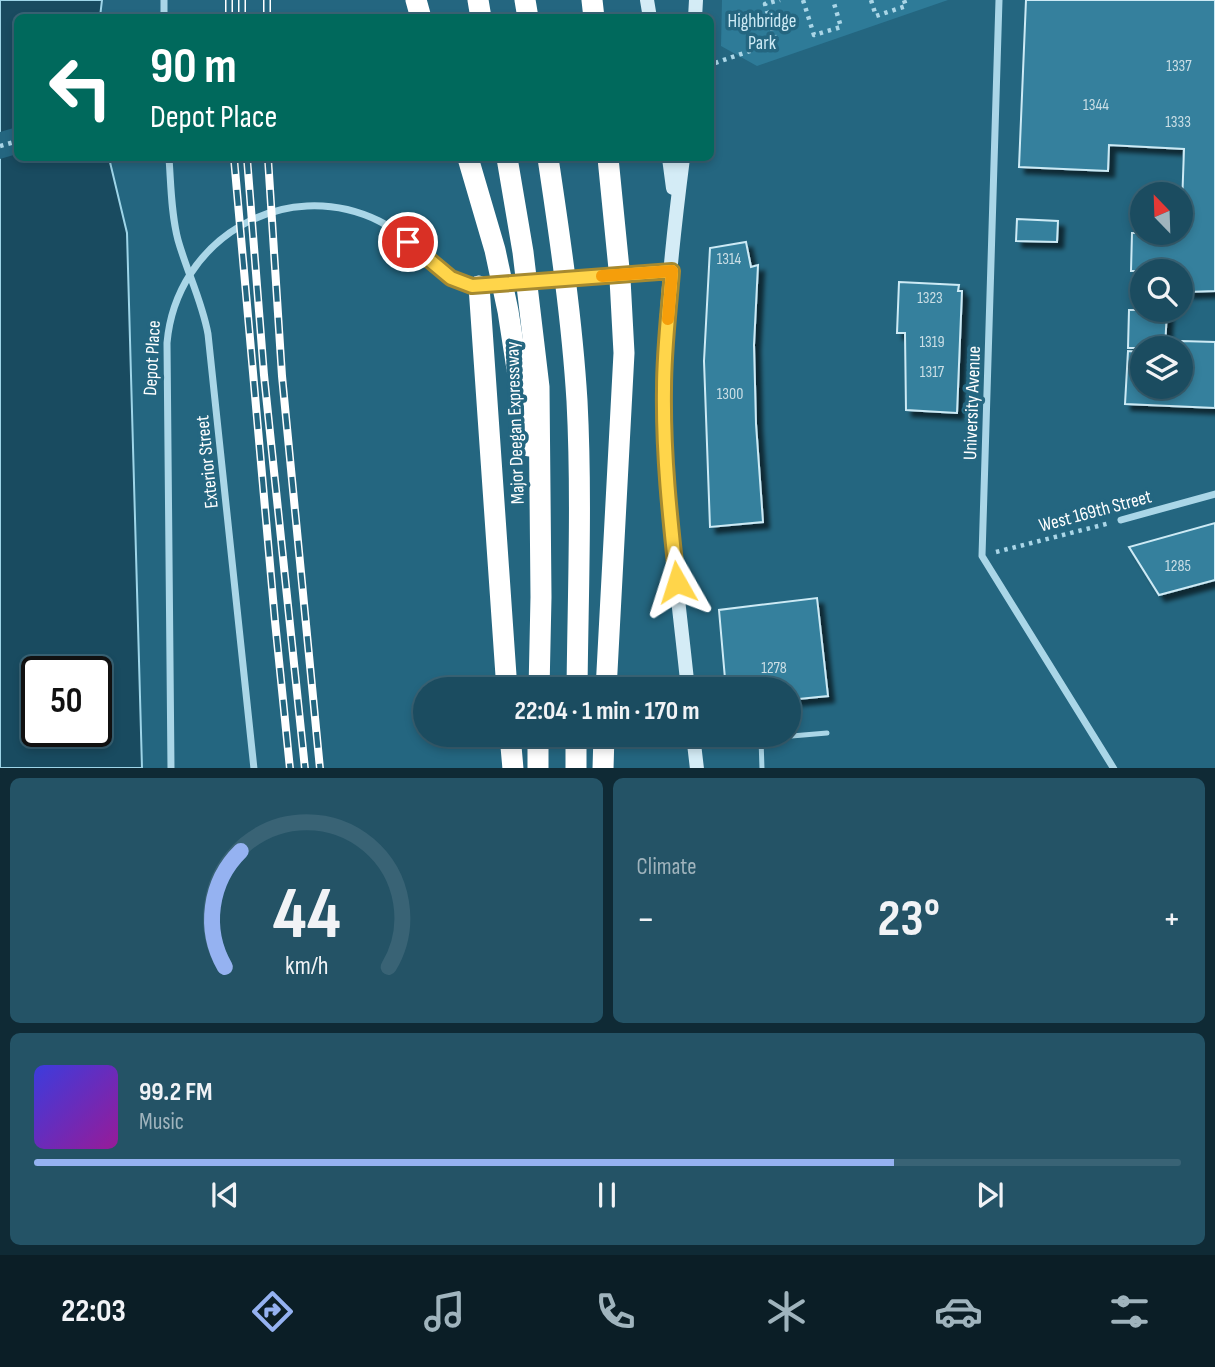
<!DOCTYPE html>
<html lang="en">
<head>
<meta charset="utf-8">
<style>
  body { margin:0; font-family:"Sofia Sans Condensed",sans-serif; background:#245366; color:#f1f3f6; height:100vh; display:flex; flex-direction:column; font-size:26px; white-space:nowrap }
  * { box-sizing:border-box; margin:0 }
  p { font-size:23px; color:#a0b4bd }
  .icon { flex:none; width:38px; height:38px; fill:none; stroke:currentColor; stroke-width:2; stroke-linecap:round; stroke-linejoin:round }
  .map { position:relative; height:768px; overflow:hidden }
  .sheet { display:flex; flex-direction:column; gap:10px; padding:10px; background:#0f2a35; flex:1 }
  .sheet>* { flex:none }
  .hud { position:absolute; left:14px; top:14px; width:700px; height:147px; border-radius:10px; box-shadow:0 4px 10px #0003,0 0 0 2px #396375; background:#00695c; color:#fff; overflow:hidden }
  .needle { width:46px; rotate:337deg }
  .tools { position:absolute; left:1130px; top:182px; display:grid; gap:14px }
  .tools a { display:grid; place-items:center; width:63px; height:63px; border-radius:50%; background:#1b4c60; box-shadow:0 4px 10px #0003,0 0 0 2px #396375; font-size:35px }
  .speed { position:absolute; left:21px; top:656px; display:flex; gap:14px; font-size:35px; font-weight:700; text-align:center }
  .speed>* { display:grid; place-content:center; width:91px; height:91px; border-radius:50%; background:#1b4c60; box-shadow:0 4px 10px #0003,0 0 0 2px #396375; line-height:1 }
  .speed .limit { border:4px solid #111; border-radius:10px; background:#fff; color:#111 }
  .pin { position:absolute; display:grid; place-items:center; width:60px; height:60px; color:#fff; margin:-30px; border:4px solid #fff; border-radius:50%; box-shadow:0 2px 7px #0007 }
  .me { position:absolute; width:77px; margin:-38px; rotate:354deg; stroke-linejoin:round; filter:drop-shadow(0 0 5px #0008) }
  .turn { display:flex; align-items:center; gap:24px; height:147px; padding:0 21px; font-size:32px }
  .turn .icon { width:91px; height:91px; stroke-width:2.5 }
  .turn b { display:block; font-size:49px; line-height:60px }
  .big { font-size:52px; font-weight:700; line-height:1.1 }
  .sheet .tile { flex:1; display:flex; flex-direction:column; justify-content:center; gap:10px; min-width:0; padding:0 24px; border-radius:10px; background:#245366 }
  .sheet .dial { align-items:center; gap:0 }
  .dial svg { height:182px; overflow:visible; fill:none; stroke:#396375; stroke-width:7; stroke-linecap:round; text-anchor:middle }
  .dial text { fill:#f1f3f6; stroke:none }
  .song { display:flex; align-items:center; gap:21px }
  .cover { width:84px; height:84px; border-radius:10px; background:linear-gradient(135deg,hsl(240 70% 55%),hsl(300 70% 35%)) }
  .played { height:7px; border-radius:4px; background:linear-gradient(90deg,#95b2f1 75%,#396375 75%) }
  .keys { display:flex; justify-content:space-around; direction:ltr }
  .heat { display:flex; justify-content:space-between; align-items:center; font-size:38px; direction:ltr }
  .sheet .tiles { flex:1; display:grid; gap:10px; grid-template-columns:1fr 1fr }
  .tile:last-child { grid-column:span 2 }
  .trip { position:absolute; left:413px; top:677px; width:388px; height:70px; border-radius:35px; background:#1b4c60; box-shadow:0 4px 10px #0003,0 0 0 2px #396375; font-weight:700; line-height:70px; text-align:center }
  .tab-bar { display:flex; height:112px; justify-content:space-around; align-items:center; background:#0b1e26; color:#a0b4bd }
  .tab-bar .icon { width:49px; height:49px }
  .tab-bar .selected { color:#95b2f1 }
  .tab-bar b { font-size:32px; color:#f1f3f6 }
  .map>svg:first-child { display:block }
  .green { fill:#2e7b98 }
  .water { fill:#194b60; stroke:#9ed5e8; stroke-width:2; fill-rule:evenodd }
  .pier { fill:#246680 }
  .building { fill:#34809d; stroke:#cdeaf5; stroke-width:2; filter:url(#shadow) }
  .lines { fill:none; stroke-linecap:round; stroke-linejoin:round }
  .path { stroke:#aad6e7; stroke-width:4.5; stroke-dasharray:3.5 5; stroke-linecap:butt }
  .service { stroke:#aad6e7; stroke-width:5 }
  .minor { stroke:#aad6e7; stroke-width:7 }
  .secondary { stroke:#d4ecf6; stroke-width:14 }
  .motorway { stroke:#fff; stroke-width:21 }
  .rail-casing { stroke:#fff; stroke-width:8 }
  .rail { stroke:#246680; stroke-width:5; stroke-dasharray:16; stroke-linecap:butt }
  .route-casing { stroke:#a68a30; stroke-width:18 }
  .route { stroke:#ffd54a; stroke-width:12 }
  .slow { stroke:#f59e0b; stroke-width:12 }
  .labels { text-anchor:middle; stroke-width:7; stroke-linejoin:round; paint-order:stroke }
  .number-label { font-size:16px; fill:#ccdfe6 }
  .park-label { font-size:19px; fill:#cdeaf5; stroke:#246680 }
  .street-label { font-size:19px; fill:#fff; stroke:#246680 }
</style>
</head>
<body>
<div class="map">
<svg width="1215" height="769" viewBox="0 0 1215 769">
  <defs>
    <filter id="shadow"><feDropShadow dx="6" dy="6" stdDeviation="2" flood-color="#0009"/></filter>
  </defs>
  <rect width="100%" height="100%" fill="#246680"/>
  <path class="green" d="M 722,0 L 948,0 L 757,66 L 721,46 Z"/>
  <path class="water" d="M 0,0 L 102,0 L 100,17 L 18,18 L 18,158 L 109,158 L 127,233 L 142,768 L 0,768 ZM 37,672 L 96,672 L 96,732 L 37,732 Z"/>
  <path class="pier" d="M 17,127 L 17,154 L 0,159 L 0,132 Z"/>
  <g class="building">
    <path d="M 1026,0 L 1215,0 L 1215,291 L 1187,292 L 1188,273 L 1181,271 L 1131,271 L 1132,233 L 1181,233 L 1184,149 L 1109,145 L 1108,171 L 1019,167 Z"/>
    <path d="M 1017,219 L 1058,221 L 1057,242 L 1016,241 Z"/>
    <path d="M 746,242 L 751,267 L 758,265 L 754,345 L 756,424 L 763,522 L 710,527 L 704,361 L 710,248 Z"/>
    <path d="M 899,282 L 959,285 L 958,291 L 962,291 L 957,413 L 906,410 L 905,333 L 897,333 Z"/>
    <path d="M 1129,310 L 1167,310 L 1165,348 L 1128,348 Z"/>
    <path d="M 1181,341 L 1215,342 L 1215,408 L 1125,404 L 1128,351 L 1143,352 L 1143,387 L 1181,387 Z"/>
    <path d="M 1215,523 L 1215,580 L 1159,595 L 1129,547 Z"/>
    <path d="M 817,598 L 828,696 L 789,700 L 789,690 L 726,690 L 719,610 Z"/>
  </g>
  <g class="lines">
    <g class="path">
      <path d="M 803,0 L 814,35 L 841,27 L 833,0"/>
      <path d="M 871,0 L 876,16 L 906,6 L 904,0"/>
      <path d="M 446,18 L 459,14"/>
      <path d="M 715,63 L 776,42 L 765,4 L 780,0"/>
      <path d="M 0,146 L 18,141"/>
      <path d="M 996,552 L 1110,523"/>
    </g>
    <g class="service">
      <path d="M 761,739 L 762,769"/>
      <path d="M 697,744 L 827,733"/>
    </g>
    <g class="minor">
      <path d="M 999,0 L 982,556 L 1114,769"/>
      <path d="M 164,18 L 164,0"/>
      <path d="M 169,158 C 171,185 171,213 178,240 C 187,272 202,301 208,334 L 254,769"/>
      <path d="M 1121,520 L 1215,494"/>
      <path d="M 171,769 L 167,343 C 176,239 284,175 379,221 C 410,236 441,285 475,286"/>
    </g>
    <g class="secondary">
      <path d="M 647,0 L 650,18"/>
      <path d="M 695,18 L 696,0"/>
      <path d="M 669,158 L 673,188"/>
      <path d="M 683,158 C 672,244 662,336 664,424 C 666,513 679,601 688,690"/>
      <path d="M 479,286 L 672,271"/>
      <path d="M 693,735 L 697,769"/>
    </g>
    <g class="motorway">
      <path d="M 416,0 L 421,18"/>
      <path d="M 478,0 L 481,18"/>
      <path d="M 525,0 L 528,18"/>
      <path d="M 592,0 L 594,18"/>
      <path d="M 468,158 L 495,250 L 508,311 L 529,446"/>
      <path d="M 507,158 L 523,252 L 539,387 L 541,597 L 539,690"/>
      <path d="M 548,158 C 560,238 572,320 577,401 C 582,497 578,593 577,690"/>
      <path d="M 479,286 L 507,690"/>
      <path d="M 606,690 L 624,353 L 620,279 L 608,158"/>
      <path d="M 510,735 L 513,769"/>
      <path d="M 538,769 L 538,735"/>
      <path d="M 576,769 L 576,735"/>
      <path d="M 603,769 L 604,735"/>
    </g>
    <defs>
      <g id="rail">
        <path d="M 229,0 L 229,18"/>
        <path d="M 242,0 L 242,18"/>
        <path d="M 267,0 L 267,18"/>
        <path d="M 234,158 L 275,621 L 290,769"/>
        <path d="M 247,158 L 264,375 L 305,769"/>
        <path d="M 268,158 L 282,376 L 320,769"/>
      </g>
    </defs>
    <use href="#rail" class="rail-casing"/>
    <use href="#rail" class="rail"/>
  </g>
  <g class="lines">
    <defs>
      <path id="route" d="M 408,242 L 451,278 L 472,286 L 672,271 C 669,310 664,349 664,389 C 663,454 670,518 677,582"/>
    </defs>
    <use href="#route" class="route-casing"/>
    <use href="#route" class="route"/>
    <path class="slow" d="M 602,276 L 672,271 L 668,319"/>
  </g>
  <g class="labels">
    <g class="number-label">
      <text x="1179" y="71">1337</text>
      <text x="1096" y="110">1344</text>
      <text x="1178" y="127">1333</text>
      <text x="729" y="264">1314</text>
      <text x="930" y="303">1323</text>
      <text x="932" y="347">1319</text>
      <text x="932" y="377">1317</text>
      <text x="730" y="399">1300</text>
      <text x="1178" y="571">1285</text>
      <text x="774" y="673">1278</text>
    </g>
    <g class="park-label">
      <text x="762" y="27">Highbridge<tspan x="762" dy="22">Park</tspan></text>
    </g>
    <g class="street-label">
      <text transform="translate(151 358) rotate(-87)" y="7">Depot Place</text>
      <text transform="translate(971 403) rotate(-88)" y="7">University Avenue</text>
      <text transform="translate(514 423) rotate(-92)" y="7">Major Deegan Expressway</text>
      <text transform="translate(206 462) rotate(-96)" y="7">Exterior Street</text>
      <text transform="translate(1095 510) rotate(-15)" y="7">West 169th Street</text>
    </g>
  </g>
</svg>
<div class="tools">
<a><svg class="needle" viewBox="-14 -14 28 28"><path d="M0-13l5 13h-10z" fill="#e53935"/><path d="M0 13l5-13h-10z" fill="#a0b4bd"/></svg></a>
<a><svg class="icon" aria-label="search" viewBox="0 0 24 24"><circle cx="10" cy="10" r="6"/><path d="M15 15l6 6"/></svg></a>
<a><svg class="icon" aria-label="layers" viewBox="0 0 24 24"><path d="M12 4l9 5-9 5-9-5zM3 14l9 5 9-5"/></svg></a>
</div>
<div class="speed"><div class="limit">50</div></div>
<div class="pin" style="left:408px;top:242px;background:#d93025"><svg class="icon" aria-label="arrive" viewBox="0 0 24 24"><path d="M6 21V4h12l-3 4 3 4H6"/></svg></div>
<svg class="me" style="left:677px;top:582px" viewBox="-20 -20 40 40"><path d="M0-17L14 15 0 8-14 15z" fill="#ffd54a" stroke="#fff" stroke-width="4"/></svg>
<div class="trip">22:04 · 1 min · 170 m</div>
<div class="hud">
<div class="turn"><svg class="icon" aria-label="left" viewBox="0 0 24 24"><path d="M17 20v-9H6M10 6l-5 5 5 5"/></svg><div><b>90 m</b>Depot Place</div></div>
</div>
</div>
<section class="sheet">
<div class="tiles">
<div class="tile dial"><svg viewBox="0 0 100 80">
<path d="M14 69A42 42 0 1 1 86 69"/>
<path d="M14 69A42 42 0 0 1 21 18" stroke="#95b2f1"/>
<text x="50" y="56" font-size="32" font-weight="700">44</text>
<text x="50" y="72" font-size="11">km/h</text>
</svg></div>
<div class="tile"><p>Climate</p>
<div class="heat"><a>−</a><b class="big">23°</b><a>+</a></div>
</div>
<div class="tile">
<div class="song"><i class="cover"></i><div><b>99.2 FM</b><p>Music</p></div></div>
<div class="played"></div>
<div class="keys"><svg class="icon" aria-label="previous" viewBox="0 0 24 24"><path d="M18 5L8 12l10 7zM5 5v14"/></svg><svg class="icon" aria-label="pause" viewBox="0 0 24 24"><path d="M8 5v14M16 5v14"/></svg><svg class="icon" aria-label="next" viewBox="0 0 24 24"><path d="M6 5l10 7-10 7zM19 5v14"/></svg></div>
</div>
</div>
</section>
<nav class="tab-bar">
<b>22:03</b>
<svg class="icon selected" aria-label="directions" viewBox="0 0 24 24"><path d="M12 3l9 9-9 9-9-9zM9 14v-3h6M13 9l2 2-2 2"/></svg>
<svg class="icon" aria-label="music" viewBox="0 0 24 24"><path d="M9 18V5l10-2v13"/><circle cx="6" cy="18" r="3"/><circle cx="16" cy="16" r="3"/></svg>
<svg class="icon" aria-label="phone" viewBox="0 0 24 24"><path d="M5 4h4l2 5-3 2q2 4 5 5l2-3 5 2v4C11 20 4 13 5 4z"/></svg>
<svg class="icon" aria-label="climate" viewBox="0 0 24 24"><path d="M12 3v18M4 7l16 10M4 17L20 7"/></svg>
<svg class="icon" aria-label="car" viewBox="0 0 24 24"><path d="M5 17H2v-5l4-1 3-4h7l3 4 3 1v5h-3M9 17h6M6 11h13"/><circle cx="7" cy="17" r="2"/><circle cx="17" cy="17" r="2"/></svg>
<svg class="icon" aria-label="filters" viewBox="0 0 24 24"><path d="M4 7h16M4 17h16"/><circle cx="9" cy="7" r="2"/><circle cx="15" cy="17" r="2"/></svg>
</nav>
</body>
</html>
